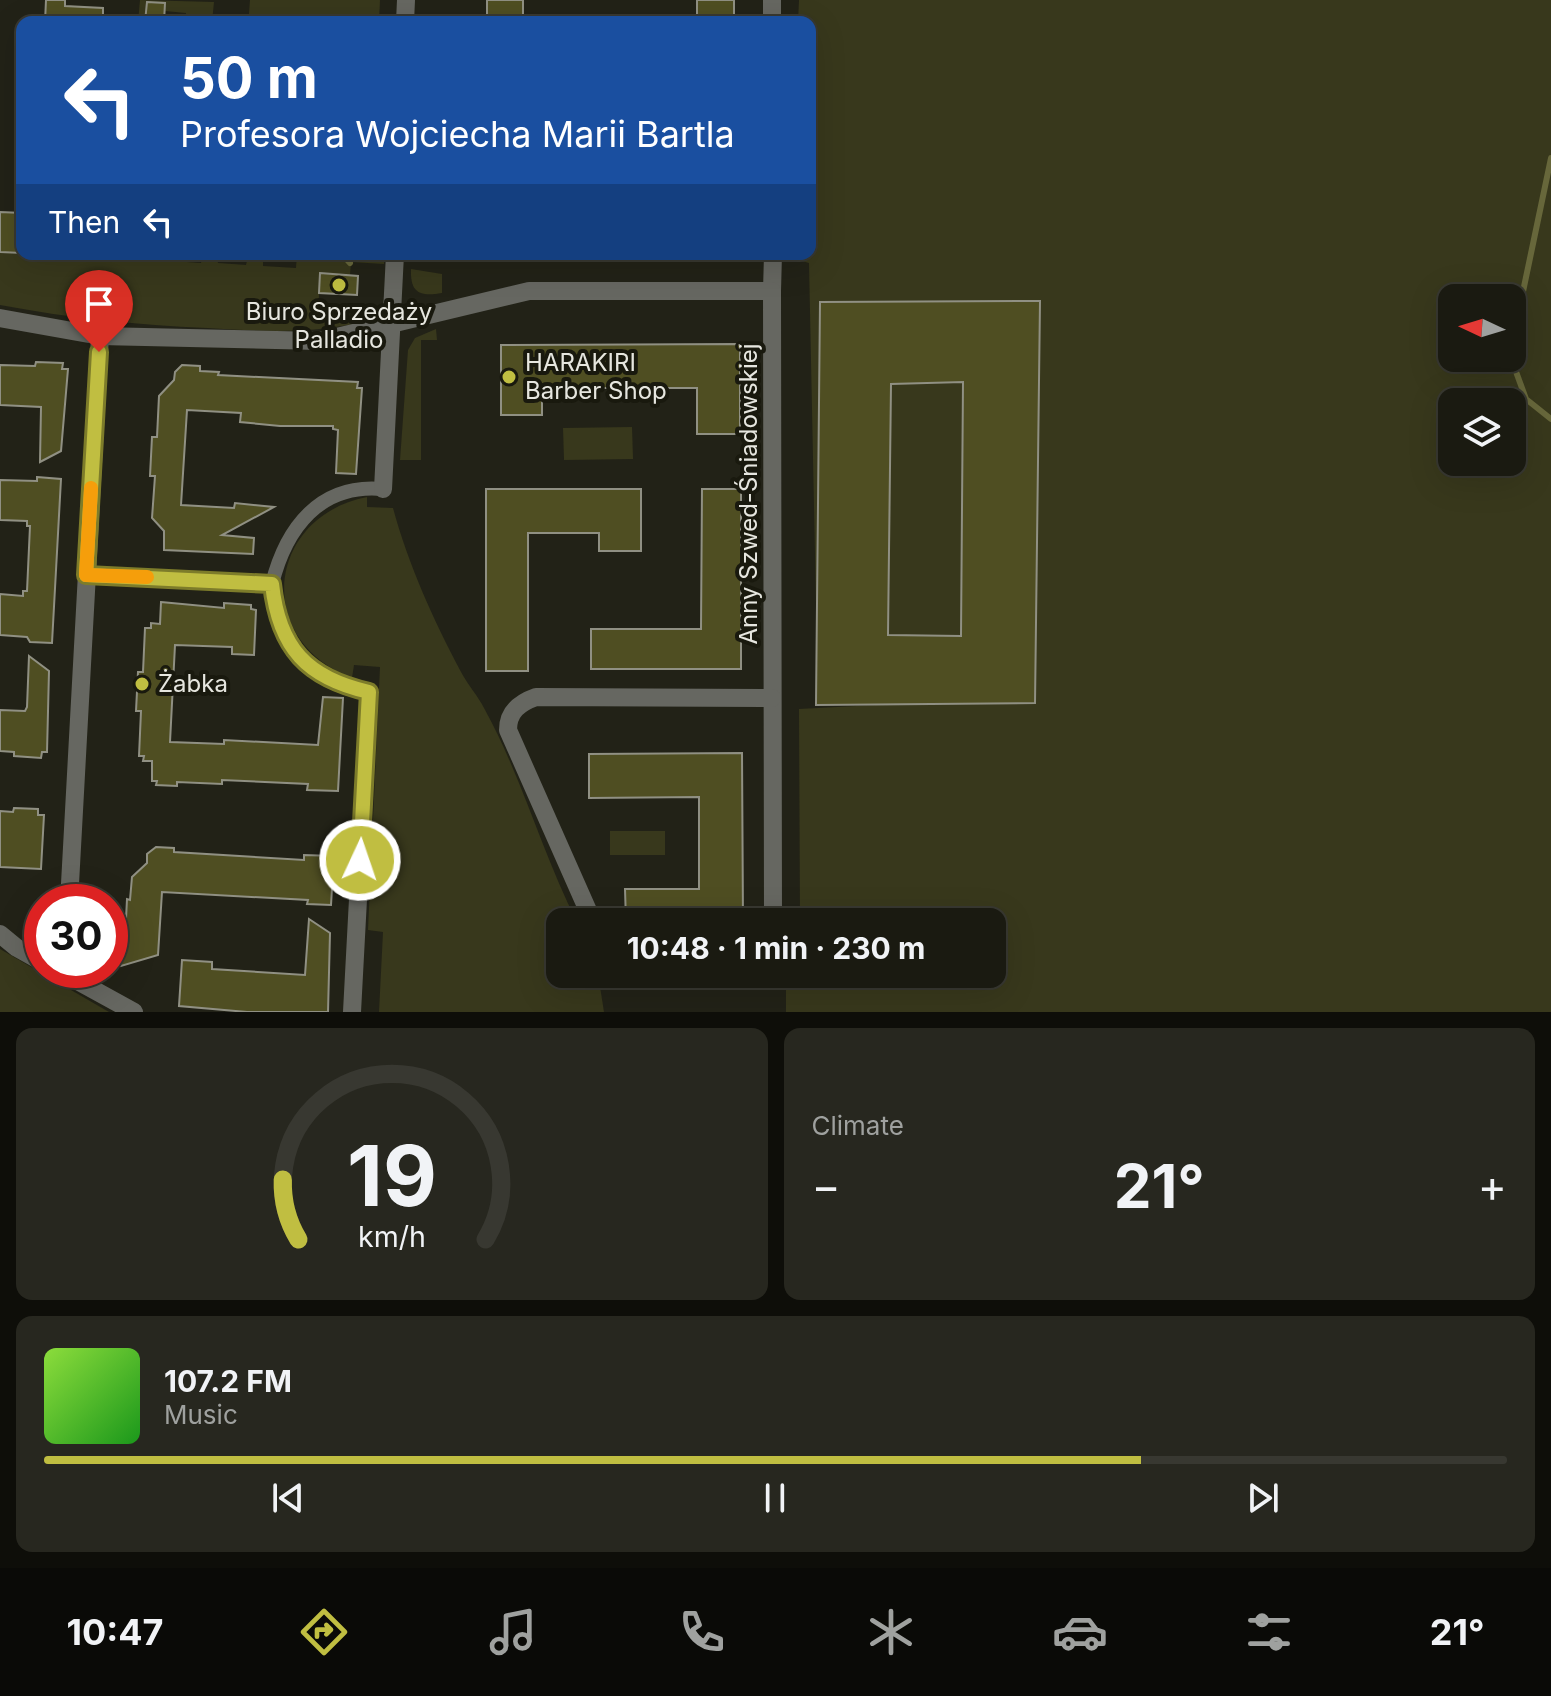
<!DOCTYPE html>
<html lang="en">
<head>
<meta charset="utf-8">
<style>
  body { margin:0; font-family:Inter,sans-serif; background:#27271f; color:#f1f3f6; height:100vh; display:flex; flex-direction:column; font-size:30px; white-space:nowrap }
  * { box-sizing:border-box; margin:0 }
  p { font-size:26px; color:#9fa19f }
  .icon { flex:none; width:44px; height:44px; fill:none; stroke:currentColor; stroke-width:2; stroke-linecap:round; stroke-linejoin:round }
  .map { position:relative; height:1012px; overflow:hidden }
  .side { display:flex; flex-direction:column; gap:16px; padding:16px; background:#0e0e09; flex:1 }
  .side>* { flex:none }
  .hud { position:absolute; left:16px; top:16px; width:800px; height:244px; border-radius:16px; box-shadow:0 8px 32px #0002,0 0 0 2px #383831; background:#1a4fa0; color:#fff; overflow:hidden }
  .needle { width:52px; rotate:274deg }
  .controls { position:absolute; left:1438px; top:284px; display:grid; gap:16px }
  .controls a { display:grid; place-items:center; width:88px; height:88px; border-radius:16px; background:#1a1a11; box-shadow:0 8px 32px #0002,0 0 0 2px #383831; font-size:40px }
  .speed { position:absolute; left:24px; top:884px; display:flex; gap:16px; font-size:40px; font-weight:700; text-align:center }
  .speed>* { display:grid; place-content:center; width:104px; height:104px; border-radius:50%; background:#1a1a11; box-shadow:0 8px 32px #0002,0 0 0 2px #383831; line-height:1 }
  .speed .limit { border:12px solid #d22; background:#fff; color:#111 }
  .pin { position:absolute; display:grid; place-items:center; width:68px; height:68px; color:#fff; margin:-82px -34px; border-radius:50% 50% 50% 0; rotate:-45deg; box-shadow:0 0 8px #0007 }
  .pin .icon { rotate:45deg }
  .me { position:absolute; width:88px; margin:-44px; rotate:3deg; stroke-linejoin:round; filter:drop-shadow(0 0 6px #0008) }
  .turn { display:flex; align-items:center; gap:28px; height:168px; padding:0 32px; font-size:36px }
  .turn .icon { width:104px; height:104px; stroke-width:2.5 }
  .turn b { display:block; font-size:56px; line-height:68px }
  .then { display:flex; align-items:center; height:76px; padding:0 32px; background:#0003; gap:16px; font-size:30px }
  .big { font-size:60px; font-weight:700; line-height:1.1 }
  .side .card { flex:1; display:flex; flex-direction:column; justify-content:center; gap:12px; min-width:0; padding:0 28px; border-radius:16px; background:#27271f }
  .side .dial { align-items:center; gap:0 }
  .dial svg { height:208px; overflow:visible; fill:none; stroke:#383831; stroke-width:7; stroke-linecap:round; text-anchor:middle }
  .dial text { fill:#f1f3f6; stroke:none }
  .song { display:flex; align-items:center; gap:24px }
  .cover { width:96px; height:96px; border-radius:12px; background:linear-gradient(135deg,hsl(90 70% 55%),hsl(120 70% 35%)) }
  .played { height:8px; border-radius:4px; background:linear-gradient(90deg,#c0be41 75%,#383831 75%) }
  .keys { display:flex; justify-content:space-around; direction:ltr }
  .heat { display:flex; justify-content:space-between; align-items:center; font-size:44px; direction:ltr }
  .side .tiles { flex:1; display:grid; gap:16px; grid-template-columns:1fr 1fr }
  .card:last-child { grid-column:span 2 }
  .trip { position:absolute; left:546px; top:908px; width:460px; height:80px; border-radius:16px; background:#1a1a11; box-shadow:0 8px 32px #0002,0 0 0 2px #383831; font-weight:700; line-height:80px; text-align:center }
  .dock { display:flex; height:128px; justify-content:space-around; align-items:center; background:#0a0a07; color:#9fa19f }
  .dock .icon { width:56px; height:56px }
  .dock .selected { color:#c0be41 }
  .dock b { font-size:36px; color:#f1f3f6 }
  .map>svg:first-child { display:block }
  .green { fill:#38381c; fill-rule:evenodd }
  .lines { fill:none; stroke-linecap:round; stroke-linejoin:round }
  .stream { stroke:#67673b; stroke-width:6 }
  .building { fill:#4f4e22; stroke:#909083; stroke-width:2; fill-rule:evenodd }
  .pedestrian { stroke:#666761; stroke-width:14 }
  .minor { stroke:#666761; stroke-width:18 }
  .route-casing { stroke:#7d7c2a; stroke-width:20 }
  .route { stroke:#c0be41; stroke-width:14 }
  .slow { stroke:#f59e0b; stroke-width:14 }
  .poi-dot { fill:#c0be41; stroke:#19190e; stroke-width:3 }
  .labels { text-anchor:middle; stroke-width:8; stroke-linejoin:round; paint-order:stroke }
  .poi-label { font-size:24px; fill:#e6e6df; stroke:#19190e; text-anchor:start }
  .street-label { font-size:24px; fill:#e6e6df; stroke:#19190e }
</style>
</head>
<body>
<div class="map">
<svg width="1551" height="1012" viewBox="0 0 1551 1012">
  <rect width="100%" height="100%" fill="#222217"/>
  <g class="green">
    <path d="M 140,0 L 214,2 L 212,22 L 186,22 L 186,13 L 165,11 L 165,3 L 147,2 L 145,22 L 138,22 Z"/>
    <path d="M 250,0 L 380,0 L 379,22 L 305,22 L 305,16 L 249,14 Z"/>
    <path d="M 799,0 L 1551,0 L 1551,1012 L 786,1012 L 786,974 L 992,974 L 992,922 L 800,922 L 799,709 L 875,705 L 818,702 L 809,263 L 798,260 L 798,254 L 810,254 L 810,22 L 798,22 ZM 1452,298 L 1512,298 L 1512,358 L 1452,358 ZM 1452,402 L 1512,402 L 1512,462 L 1452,462 Z"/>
    <path d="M 0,248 L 22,254 L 94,257 L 95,254 L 134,254 L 134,259 L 155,260 L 156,256 L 172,257 L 172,261 L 201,263 L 202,258 L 217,259 L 218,263 L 246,265 L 247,261 L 263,262 L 263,266 L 296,268 L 297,254 L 370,254 L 370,260 L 384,261 L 384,264 L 351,262 L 350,275 L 320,274 L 318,316 L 351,315 L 354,324 C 300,334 261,331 207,328 C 137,325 69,318 0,305 Z"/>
    <path d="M 411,269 L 442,274 L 442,293 C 420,297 410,293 411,269 Z"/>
    <path d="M 436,329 L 437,340 L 421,340 L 421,460 L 400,460 L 408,350 L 415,338 Z"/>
    <path d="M 632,427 L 633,459 L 564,460 L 563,428 Z"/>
    <path d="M 367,497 L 367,507 L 393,508 C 408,564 434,621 461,672 C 468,685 478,696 484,708 C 522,777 542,853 577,922 L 560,922 L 560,974 L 598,974 L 604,1012 L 379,1012 L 383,932 L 368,930 L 380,667 L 354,665 L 352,678 C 253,641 266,517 367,497 Z"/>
    <rect x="610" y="831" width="55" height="24"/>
    <path d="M 0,949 L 109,1012 L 0,1012 Z"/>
  </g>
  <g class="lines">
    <g class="stream">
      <path d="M 342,254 L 350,263"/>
      <path d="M 1512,344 L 1551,158"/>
      <path d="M 1511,358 L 1526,399 L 1551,419"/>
    </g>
  </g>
  <g class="building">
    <path d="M 46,0 L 65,0 L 65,6 L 103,8 L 103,22 L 45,22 Z"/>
    <rect x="487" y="0" width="36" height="22"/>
    <rect x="697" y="0" width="37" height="22"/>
    <path d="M 147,2 L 165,3 L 164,22 L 145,22 Z"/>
    <path d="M 0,212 L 22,213 L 22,253 L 0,252 Z"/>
    <path d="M 320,273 L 358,276 L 357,295 L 319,293 Z"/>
    <path d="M 1040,301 L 1035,703 L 816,705 L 820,302 ZM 963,382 L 961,636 L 888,635 L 891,384 Z"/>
    <path d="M 740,344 L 740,434 L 697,434 L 697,388 L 542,388 L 542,415 L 501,415 L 501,345 Z"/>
    <path d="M 36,362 L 63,363 L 62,369 L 68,369 L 61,451 L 40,462 L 41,407 L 0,405 L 0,365 L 35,366 Z"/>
    <path d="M 182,365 L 200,366 L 200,371 L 219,372 L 218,375 L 358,382 L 357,388 L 362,388 L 356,474 L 336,473 L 338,430 L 333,429 L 333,426 L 280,426 L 240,422 L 241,413 L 187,410 L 181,505 L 234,508 L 235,503 L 274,507 L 222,535 L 254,538 L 253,554 L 164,550 L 164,531 L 152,518 L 155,476 L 150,476 L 152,437 L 157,437 L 159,396 L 174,380 L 175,372 Z"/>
    <path d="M 37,477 L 61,479 L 52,643 L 30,642 L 27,637 L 0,635 L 0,594 L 23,596 L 23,591 L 27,591 L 30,526 L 27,526 L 27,521 L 0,520 L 0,480 L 37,481 Z"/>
    <path d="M 486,489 L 641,489 L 641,551 L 599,551 L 599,533 L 528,533 L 528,671 L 486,671 Z"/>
    <path d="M 702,489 L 741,489 L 741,669 L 591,669 L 591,629 L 701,629 Z"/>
    <path d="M 161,602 L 224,608 L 224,603 L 251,605 L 251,609 L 256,610 L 254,655 L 232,654 L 232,647 L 175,645 L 170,742 L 224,744 L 224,740 L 318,745 L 323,697 L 343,698 L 338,791 L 307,790 L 308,784 L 222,780 L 222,784 L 177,782 L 177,786 L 156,785 L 157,781 L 152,781 L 152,761 L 143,761 L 144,756 L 139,756 L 141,711 L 136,711 L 138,672 L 143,672 L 145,628 L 151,628 L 151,623 L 160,624 Z"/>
    <path d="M 29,656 L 49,671 L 47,752 L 42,752 L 41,758 L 14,756 L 14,752 L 0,751 L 0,710 L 25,711 L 27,707 Z"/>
    <path d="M 742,753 L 743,922 L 626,922 L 625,889 L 699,889 L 699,797 L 589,798 L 589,754 Z"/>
    <path d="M 14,808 L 38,809 L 38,815 L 44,815 L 41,869 L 0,867 L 0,811 L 13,812 Z"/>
    <path d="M 156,847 L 174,848 L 174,852 L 304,860 L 304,855 L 334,856 L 331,905 L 307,904 L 308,900 L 162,892 L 158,955 L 121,966 L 122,918 L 126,919 L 127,899 L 130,900 L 132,877 L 147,863 L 147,854 Z"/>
    <path d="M 309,919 L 330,933 L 328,1012 L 247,1012 L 179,1006 L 182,960 L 212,962 L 212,969 L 305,975 Z"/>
  </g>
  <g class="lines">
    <path class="pedestrian" d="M 272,584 C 286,528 320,483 383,489"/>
    <g class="minor">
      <path d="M 772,0 L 772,22"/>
      <path d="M 405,22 L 406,0"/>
      <path d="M 772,291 L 773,254"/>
      <path d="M 0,318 L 100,336 L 320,341 L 529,291 L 772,291 L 773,922"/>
      <path d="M 383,489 L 395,254"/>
      <path d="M 86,575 L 272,584 C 279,648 307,679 369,692 L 352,1012"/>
      <path d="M 69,902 L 100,336"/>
      <path d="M 593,922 L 508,730 C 508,712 519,703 536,697 L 772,698"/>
      <path d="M 0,934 L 17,948 L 42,962"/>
      <path d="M 65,974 L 134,1012"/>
    </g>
  </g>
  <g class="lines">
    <defs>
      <path id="route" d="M 99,352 L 86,575 L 272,584 C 279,648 307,678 369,692 L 360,860"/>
    </defs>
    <use href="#route" class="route-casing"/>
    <use href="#route" class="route"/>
    <path class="slow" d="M 91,488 L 86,575 L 147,577"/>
  </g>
  <g class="poi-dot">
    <circle cx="339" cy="285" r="8"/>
    <circle cx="509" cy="377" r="8"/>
    <circle cx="142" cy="684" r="8"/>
  </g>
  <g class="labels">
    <g class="poi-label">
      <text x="339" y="320" text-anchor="middle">Biuro Sprzedaży<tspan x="339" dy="28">Palladio</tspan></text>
      <text x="525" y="371">HARAKIRI<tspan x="525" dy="28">Barber Shop</tspan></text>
      <text x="158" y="692">Żabka</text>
    </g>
    <g class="street-label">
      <text transform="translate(749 494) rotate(-90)" y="8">Anny Szwed-Śniadowskiej</text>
    </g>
  </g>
</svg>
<div class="controls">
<a><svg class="needle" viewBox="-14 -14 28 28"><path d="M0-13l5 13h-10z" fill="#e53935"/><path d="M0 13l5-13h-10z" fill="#9fa19f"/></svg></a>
<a><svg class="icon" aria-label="layers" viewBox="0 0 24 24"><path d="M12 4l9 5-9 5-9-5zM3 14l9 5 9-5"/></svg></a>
</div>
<div class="speed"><div class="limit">30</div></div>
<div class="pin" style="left:99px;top:352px;background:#d93025"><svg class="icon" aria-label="arrive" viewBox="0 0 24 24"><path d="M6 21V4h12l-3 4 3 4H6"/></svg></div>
<svg class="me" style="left:360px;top:860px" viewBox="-20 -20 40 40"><circle r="17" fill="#c0be41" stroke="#fff" stroke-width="3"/><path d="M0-11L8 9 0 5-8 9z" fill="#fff"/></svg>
<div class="trip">10:48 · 1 min · 230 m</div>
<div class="hud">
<div class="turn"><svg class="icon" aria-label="left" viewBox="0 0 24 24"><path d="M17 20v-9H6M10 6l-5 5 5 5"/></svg><div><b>50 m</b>Profesora Wojciecha Marii Bartla</div></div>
<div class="then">Then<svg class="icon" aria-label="left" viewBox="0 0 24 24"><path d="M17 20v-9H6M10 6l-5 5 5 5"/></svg></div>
</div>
</div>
<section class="side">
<div class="tiles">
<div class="card dial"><svg viewBox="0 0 100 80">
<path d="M14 69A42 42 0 1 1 86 69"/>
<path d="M14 69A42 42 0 0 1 8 46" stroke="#c0be41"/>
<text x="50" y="56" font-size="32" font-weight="700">19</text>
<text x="50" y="72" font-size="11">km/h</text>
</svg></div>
<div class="card"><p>Climate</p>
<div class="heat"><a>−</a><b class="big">21°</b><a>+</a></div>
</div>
<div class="card">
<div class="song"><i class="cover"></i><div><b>107.2 FM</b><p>Music</p></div></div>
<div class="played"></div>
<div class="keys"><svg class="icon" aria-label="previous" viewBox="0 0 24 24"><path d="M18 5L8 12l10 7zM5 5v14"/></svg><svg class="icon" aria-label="pause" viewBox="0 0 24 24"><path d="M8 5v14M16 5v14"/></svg><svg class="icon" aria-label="next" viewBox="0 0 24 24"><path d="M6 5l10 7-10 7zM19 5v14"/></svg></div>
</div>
</div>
</section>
<nav class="dock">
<b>10:47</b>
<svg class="icon selected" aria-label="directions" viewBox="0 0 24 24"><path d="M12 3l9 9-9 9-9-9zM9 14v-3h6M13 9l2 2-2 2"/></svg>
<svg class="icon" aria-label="music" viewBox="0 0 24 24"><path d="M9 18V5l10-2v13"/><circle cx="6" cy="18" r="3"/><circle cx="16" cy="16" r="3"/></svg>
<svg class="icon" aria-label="phone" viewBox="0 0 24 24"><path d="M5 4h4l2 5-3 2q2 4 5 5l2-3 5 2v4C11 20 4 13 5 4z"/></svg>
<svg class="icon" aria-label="climate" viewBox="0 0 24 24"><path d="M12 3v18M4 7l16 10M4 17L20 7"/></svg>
<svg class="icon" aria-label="car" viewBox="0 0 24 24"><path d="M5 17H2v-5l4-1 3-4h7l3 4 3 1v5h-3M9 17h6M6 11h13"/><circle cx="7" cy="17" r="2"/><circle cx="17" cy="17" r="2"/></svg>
<svg class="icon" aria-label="filters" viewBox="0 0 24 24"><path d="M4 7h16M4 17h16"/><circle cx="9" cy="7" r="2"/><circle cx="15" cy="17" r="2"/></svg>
<b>21°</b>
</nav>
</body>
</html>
